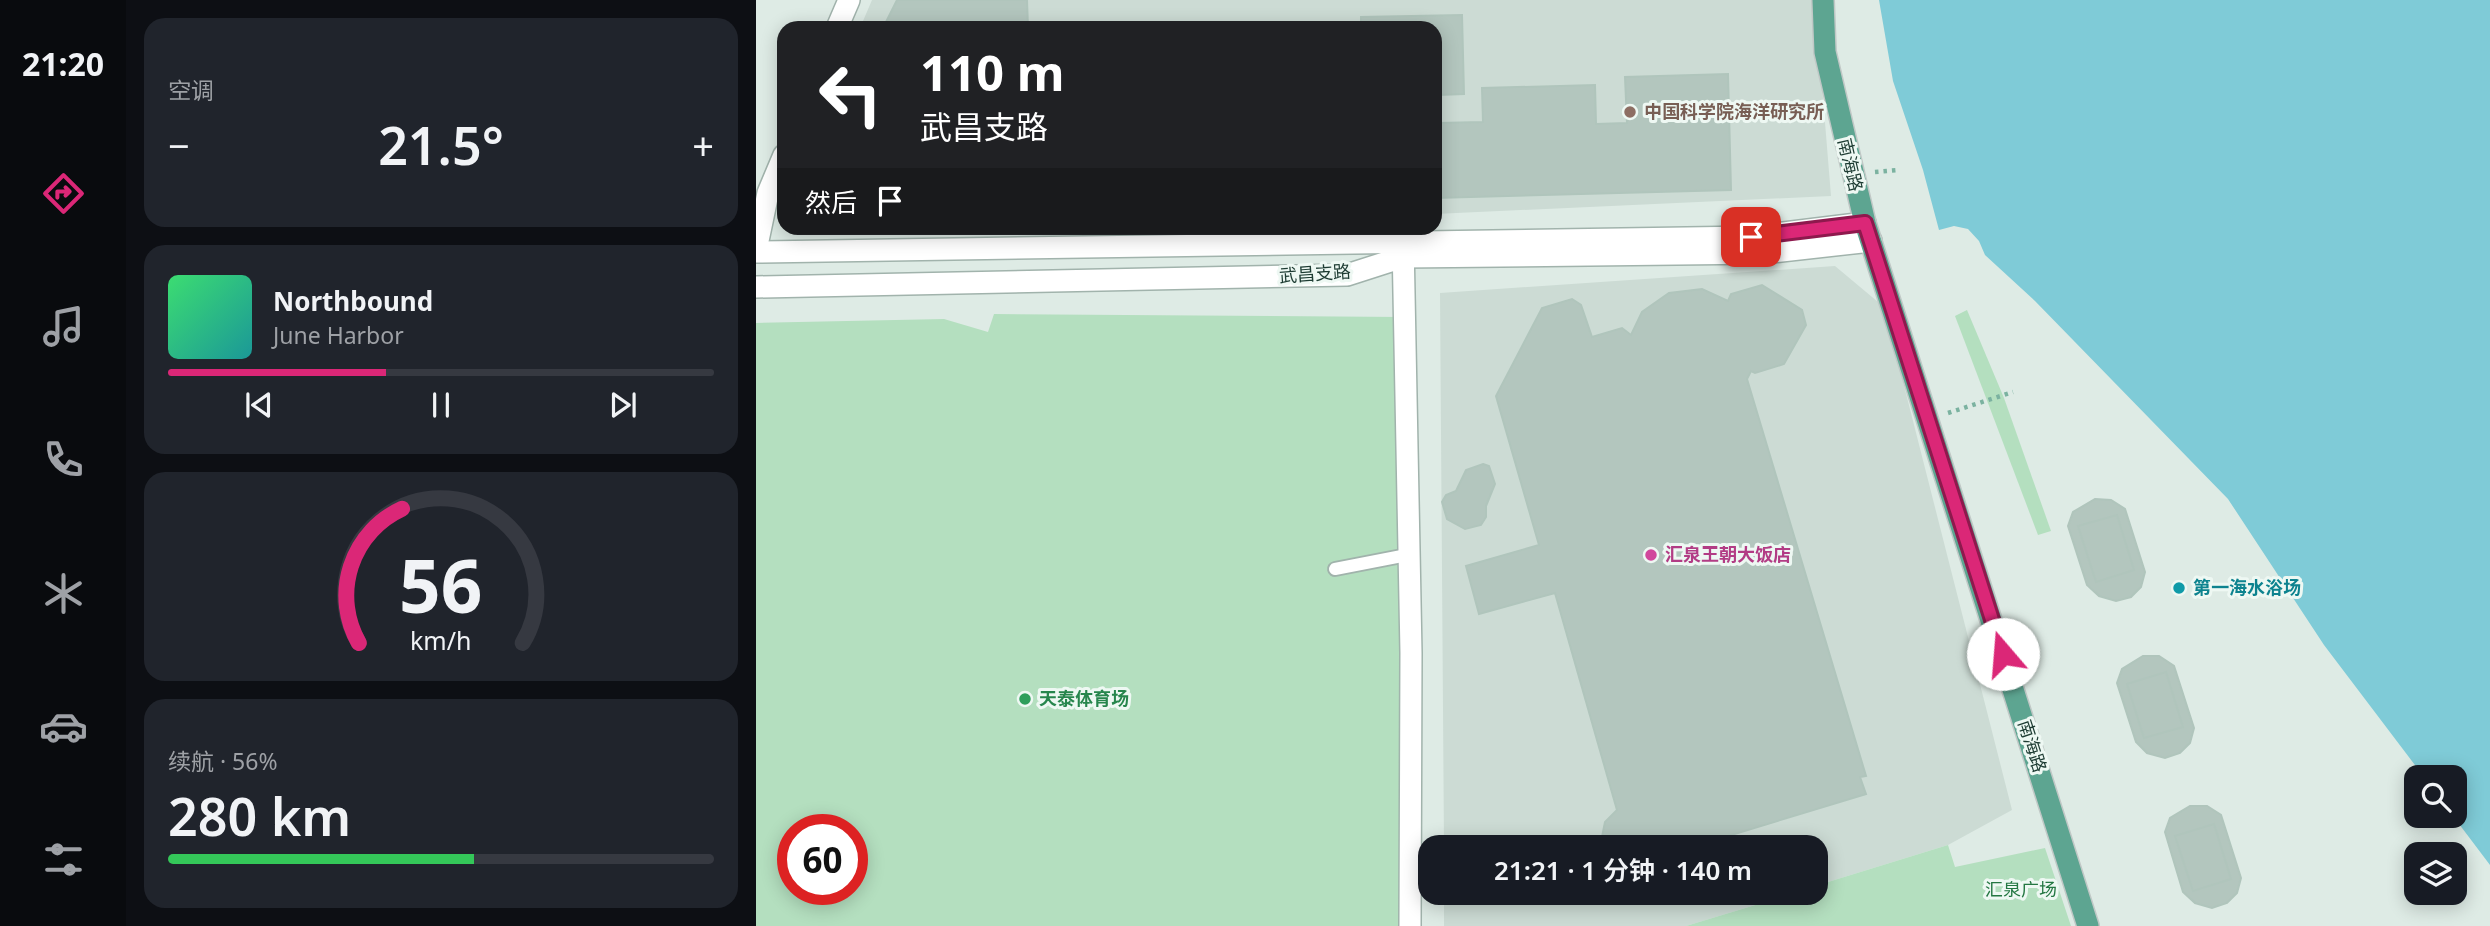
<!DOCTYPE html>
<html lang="zh">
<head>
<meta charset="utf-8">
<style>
  body { margin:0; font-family:"Noto Sans","Noto Sans SC",sans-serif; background:#20242c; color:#f1f3f6; height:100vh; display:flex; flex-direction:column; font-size:26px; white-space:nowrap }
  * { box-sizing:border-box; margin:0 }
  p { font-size:23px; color:#9ea1a6 }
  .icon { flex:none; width:38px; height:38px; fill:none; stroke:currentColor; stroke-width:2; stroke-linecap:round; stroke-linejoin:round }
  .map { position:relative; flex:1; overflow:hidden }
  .panel { display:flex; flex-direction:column; gap:18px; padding:18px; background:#0d0f14; width:630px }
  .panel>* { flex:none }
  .guide { position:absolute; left:21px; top:21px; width:665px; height:214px; border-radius:21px; box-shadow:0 4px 18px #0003; background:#202124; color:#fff; overflow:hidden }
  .controls { position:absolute; left:1648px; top:765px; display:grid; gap:14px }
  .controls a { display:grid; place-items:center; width:63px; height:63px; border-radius:14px; background:#171b24; box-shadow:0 4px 18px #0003; font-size:35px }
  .speed { position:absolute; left:21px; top:814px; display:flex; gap:14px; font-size:35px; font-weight:700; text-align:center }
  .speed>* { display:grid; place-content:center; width:91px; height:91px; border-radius:50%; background:#171b24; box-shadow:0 4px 18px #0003; line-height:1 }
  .speed .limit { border:10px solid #d22; background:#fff; color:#111 }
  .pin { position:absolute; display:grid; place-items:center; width:60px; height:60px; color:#fff; margin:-30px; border-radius:14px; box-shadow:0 4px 10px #0006 }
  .me { position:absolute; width:77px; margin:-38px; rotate:342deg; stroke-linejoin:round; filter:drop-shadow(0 0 5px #0008) }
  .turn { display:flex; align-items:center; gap:24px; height:147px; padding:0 28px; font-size:32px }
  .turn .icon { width:91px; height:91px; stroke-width:2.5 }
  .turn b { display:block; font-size:49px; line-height:60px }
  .then { display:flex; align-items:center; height:66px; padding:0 28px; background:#0003; gap:14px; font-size:26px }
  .big { font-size:52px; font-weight:600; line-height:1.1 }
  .panel .tile { flex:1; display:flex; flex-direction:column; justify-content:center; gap:10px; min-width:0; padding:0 24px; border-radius:21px; background:#20242c }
  .panel .dial { align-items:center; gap:0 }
  .dial svg { height:182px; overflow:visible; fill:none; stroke:#363941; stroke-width:7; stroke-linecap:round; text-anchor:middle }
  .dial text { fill:#f1f3f6; stroke:none }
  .song { display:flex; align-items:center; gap:21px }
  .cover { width:84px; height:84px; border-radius:10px; background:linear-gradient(135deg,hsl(140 70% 55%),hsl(180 70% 35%)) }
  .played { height:7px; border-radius:4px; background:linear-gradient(90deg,#db2777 40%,#363941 40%) }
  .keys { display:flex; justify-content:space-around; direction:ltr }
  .heat { display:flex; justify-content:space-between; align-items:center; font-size:38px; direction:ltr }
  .charge { height:10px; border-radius:5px; background:linear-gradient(90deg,#34c759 56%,#363941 0) }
  .trip { position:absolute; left:662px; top:835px; width:410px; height:70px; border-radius:21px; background:#171b24; box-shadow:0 4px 18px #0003; font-weight:600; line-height:70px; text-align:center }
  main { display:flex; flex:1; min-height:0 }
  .dock { display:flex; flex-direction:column; width:126px; justify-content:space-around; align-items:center; background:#090b0e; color:#9ea1a6 }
  .dock .icon { width:49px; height:49px }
  .dock .selected { color:#db2777 }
  .dock b { font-size:32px; color:#f1f3f6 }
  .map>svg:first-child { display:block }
  .built { fill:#ccdbd4 }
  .green { fill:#b4dfbf; fill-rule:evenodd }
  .water { fill:#7fcbd7 }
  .building { fill:#b3c6be; stroke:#b0c5bc; stroke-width:2 }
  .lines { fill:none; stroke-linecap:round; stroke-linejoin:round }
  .service-casing { stroke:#a1b3ac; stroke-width:16 }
  .minor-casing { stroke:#a1b3ac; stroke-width:24 }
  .tertiary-casing { stroke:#a1b3ac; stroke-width:24 }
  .primary-casing { stroke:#c0c8c6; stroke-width:24 }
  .path { stroke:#7bb2a0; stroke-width:4.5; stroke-dasharray:3.5 5; stroke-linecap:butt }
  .service { stroke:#fff; stroke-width:12 }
  .minor { stroke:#fff; stroke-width:21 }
  .tertiary { stroke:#fff; stroke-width:21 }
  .primary { stroke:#5da591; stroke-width:21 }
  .route-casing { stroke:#8e194d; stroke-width:18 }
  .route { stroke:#db2777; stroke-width:12 }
  .education-dot { fill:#8d6e63; stroke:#eef8f3; stroke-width:2.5 }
  .hotel-dot { fill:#d1479c; stroke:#eef8f3; stroke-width:2.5 }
  .culture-dot { fill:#0f9aa8; stroke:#eef8f3; stroke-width:2.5 }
  .leisure-dot { fill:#2e9e5b; stroke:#eef8f3; stroke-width:2.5 }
  .labels { text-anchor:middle; stroke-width:6; stroke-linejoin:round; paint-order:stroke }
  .education-label { font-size:18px; font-weight:bold; fill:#785e54; stroke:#eef8f3; text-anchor:start }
  .street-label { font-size:18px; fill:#1e3c33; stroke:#eef8f3 }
  .hotel-label { font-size:18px; font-weight:bold; fill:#b23c85; stroke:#eef8f3; text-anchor:start }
  .culture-label { font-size:18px; font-weight:bold; fill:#0d838f; stroke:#eef8f3; text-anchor:start }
  .leisure-label { font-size:18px; font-weight:bold; fill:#27864d; stroke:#eef8f3; text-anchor:start }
  .park-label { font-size:18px; fill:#247742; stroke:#eef8f3 }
</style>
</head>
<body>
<main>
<nav class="dock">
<b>21:20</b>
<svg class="icon selected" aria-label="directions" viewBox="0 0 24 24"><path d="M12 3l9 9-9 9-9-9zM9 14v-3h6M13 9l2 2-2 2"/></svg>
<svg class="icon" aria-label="music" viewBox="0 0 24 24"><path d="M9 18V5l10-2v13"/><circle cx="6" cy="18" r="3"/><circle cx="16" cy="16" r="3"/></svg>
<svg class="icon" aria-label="phone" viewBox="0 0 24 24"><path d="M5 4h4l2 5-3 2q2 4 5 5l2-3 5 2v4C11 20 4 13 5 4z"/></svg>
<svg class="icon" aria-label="climate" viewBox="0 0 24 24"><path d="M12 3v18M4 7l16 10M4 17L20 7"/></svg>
<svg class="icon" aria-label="car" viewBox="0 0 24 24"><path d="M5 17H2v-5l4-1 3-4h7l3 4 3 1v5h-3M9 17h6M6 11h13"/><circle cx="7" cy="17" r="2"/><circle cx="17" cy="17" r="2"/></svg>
<svg class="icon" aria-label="filters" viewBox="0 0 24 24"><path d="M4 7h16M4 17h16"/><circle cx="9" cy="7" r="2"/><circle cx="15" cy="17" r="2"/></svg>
</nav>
<section class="panel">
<div class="tile"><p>空调</p>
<div class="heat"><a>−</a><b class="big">21.5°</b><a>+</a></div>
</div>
<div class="tile">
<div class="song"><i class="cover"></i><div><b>Northbound</b><p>June Harbor</p></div></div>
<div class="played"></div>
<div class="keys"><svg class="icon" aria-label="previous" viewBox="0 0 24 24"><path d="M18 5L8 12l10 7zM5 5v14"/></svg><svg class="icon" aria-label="pause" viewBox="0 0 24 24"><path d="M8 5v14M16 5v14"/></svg><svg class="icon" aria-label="next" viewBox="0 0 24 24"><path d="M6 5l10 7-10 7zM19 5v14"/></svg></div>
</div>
<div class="tile dial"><svg viewBox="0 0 100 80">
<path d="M14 69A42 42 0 1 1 86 69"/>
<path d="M14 69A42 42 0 0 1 33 10" stroke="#db2777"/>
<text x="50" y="56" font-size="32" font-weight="700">56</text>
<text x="50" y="72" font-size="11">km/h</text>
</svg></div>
<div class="tile"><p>续航 · 56%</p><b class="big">280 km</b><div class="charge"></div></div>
</section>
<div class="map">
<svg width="1734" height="926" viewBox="0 0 1734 926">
  <rect width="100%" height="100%" fill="#deebe5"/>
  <g class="built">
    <path d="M 116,0 L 1059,0 L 1075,196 L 679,214 L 679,28 L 104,28 Z"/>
    <path d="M 59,228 L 264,228 L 62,232 Z"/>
    <path d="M 1079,266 L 1128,307 L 1256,810 L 1192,845 L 1059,886 L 1059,847 L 688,847 L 684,293 Z"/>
    <path d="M 688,893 L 1039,893 L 930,926 L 688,926 Z"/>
  </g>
  <g class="green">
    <path d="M 1211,310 L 1248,398 L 1295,531 L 1282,535 L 1199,316 Z"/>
    <path d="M 238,314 L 647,317 L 654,926 L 0,926 L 0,323 L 188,319 L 232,332 ZM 37,830 L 96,830 L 96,889 L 37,889 Z"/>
    <path d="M 1192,845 L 1199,867 L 1289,848 L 1315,926 L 930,926 L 1039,893 L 1059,892 L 1059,886 Z"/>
  </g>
  <path class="water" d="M 1123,0 L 1734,0 L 1734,865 L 1697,816 L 1699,777 L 1668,777 L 1568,645 L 1472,499 L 1279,301 L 1229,255 L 1223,241 L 1212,229 L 1198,226 L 1183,230 L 1167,170 L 1137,81 Z"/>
  <g class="building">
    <path d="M 141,0 L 271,0 L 272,28 L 127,28 Z"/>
    <path d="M 706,15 L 708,94 L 681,95 L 682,123 L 727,122 L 726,88 L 839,85 L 840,124 L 871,123 L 869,77 L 972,74 L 975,190 L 679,198 L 679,28 L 605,28 L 605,17 Z"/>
    <path d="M 1006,285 L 1046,310 L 1050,325 L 1028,364 L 999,373 L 995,371 L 991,379 L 1110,776 L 1104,777 L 1110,794 L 936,847 L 844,847 L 849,822 L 861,810 L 799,593 L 723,614 L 710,566 L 783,545 L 740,396 L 786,308 L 816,299 L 825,305 L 836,337 L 866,328 L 875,335 L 886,312 L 913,293 L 946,289 L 972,301 L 975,294 Z"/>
    <path d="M 727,464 L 733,466 L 739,484 L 730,506 L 730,517 L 725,525 L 709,529 L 691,519 L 686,502 L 690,495 L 700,491 L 710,470 Z"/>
    <path d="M 1339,499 L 1355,500 L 1369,509 L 1389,572 L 1385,587 L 1375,597 L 1360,601 L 1343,596 L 1331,585 L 1312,526 L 1317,512 Z"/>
    <path d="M 1361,515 L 1378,570 L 1340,582 L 1322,526 Z"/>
    <path d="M 1387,656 L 1403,656 L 1418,666 L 1438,728 L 1434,743 L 1424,753 L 1409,758 L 1391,753 L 1380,742 L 1361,683 L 1366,669 Z"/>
    <path d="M 1410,672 L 1427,727 L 1388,738 L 1371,684 Z"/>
    <path d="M 1434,806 L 1451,806 L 1465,815 L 1485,878 L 1481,893 L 1471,903 L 1456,908 L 1439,903 L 1427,892 L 1409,832 L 1414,818 Z"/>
    <path d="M 1458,824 L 1475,879 L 1437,891 L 1419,836 Z"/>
  </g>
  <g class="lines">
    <defs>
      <path id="service" d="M 579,569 L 651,555"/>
      <g id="minor">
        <path d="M 81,28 L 93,0"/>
        <path d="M 647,242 L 655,653 L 654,926"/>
        <path d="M 0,250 L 12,193 L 28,155"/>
      </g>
      <g id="tertiary">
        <path d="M 0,252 L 995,237 L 1109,223"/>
        <path d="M 0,287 L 591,275 L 647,257 L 1008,253 L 1115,241"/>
      </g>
      <path id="primary" d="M 1067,0 L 1069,52 L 1109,223 L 1332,926"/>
    </defs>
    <use href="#service" class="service-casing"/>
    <use href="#minor" class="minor-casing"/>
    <use href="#tertiary" class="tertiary-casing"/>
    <use href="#primary" class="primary-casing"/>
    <g class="path">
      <path d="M 1119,172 L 1142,170"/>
      <path d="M 1192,413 L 1257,392"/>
    </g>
    <use href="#service" class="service"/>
    <use href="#minor" class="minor"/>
    <use href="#tertiary" class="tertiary"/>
    <use href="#primary" class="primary"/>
  </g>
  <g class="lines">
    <defs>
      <path id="route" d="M 995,237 L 1109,223 L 1247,654"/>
    </defs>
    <use href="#route" class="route-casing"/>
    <use href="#route" class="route"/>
  </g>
  <circle class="education-dot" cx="874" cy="112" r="7"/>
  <circle class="hotel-dot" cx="895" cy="555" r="7"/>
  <circle class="culture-dot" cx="1423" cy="588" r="7"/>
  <circle class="leisure-dot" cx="269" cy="699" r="7"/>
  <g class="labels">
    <g class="education-label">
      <text x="888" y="118">中国科学院海洋研究所</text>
    </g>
    <g class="street-label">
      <text transform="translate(1094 165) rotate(77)" y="6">南海路</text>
      <text transform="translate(559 274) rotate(-4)" y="6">武昌支路</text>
      <text transform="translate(1276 746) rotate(72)" y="6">南海路</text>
    </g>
    <g class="hotel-label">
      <text x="909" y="561">汇泉王朝大饭店</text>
    </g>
    <g class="culture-label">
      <text x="1437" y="594">第一海水浴场</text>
    </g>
    <g class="leisure-label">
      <text x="283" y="705">天泰体育场</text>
    </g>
    <g class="park-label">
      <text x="1265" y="896">汇泉广场</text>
    </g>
  </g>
</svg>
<div class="controls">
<a><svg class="icon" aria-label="search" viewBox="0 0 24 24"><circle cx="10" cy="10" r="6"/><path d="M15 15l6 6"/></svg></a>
<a><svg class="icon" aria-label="layers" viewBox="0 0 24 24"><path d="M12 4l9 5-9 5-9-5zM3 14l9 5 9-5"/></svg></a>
</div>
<div class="speed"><div class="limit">60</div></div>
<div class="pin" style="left:995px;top:237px;background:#d93025"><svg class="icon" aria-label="arrive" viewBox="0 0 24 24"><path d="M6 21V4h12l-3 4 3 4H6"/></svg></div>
<svg class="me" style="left:1247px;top:654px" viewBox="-20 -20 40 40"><circle r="19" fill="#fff"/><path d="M0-13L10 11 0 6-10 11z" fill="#db2777"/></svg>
<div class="trip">21:21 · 1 分钟 · 140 m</div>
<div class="guide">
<div class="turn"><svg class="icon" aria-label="left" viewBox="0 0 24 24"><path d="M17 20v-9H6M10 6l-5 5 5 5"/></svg><div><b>110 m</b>武昌支路</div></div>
<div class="then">然后<svg class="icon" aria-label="arrive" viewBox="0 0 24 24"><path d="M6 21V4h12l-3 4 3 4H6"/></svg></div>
</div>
</div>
</main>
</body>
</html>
